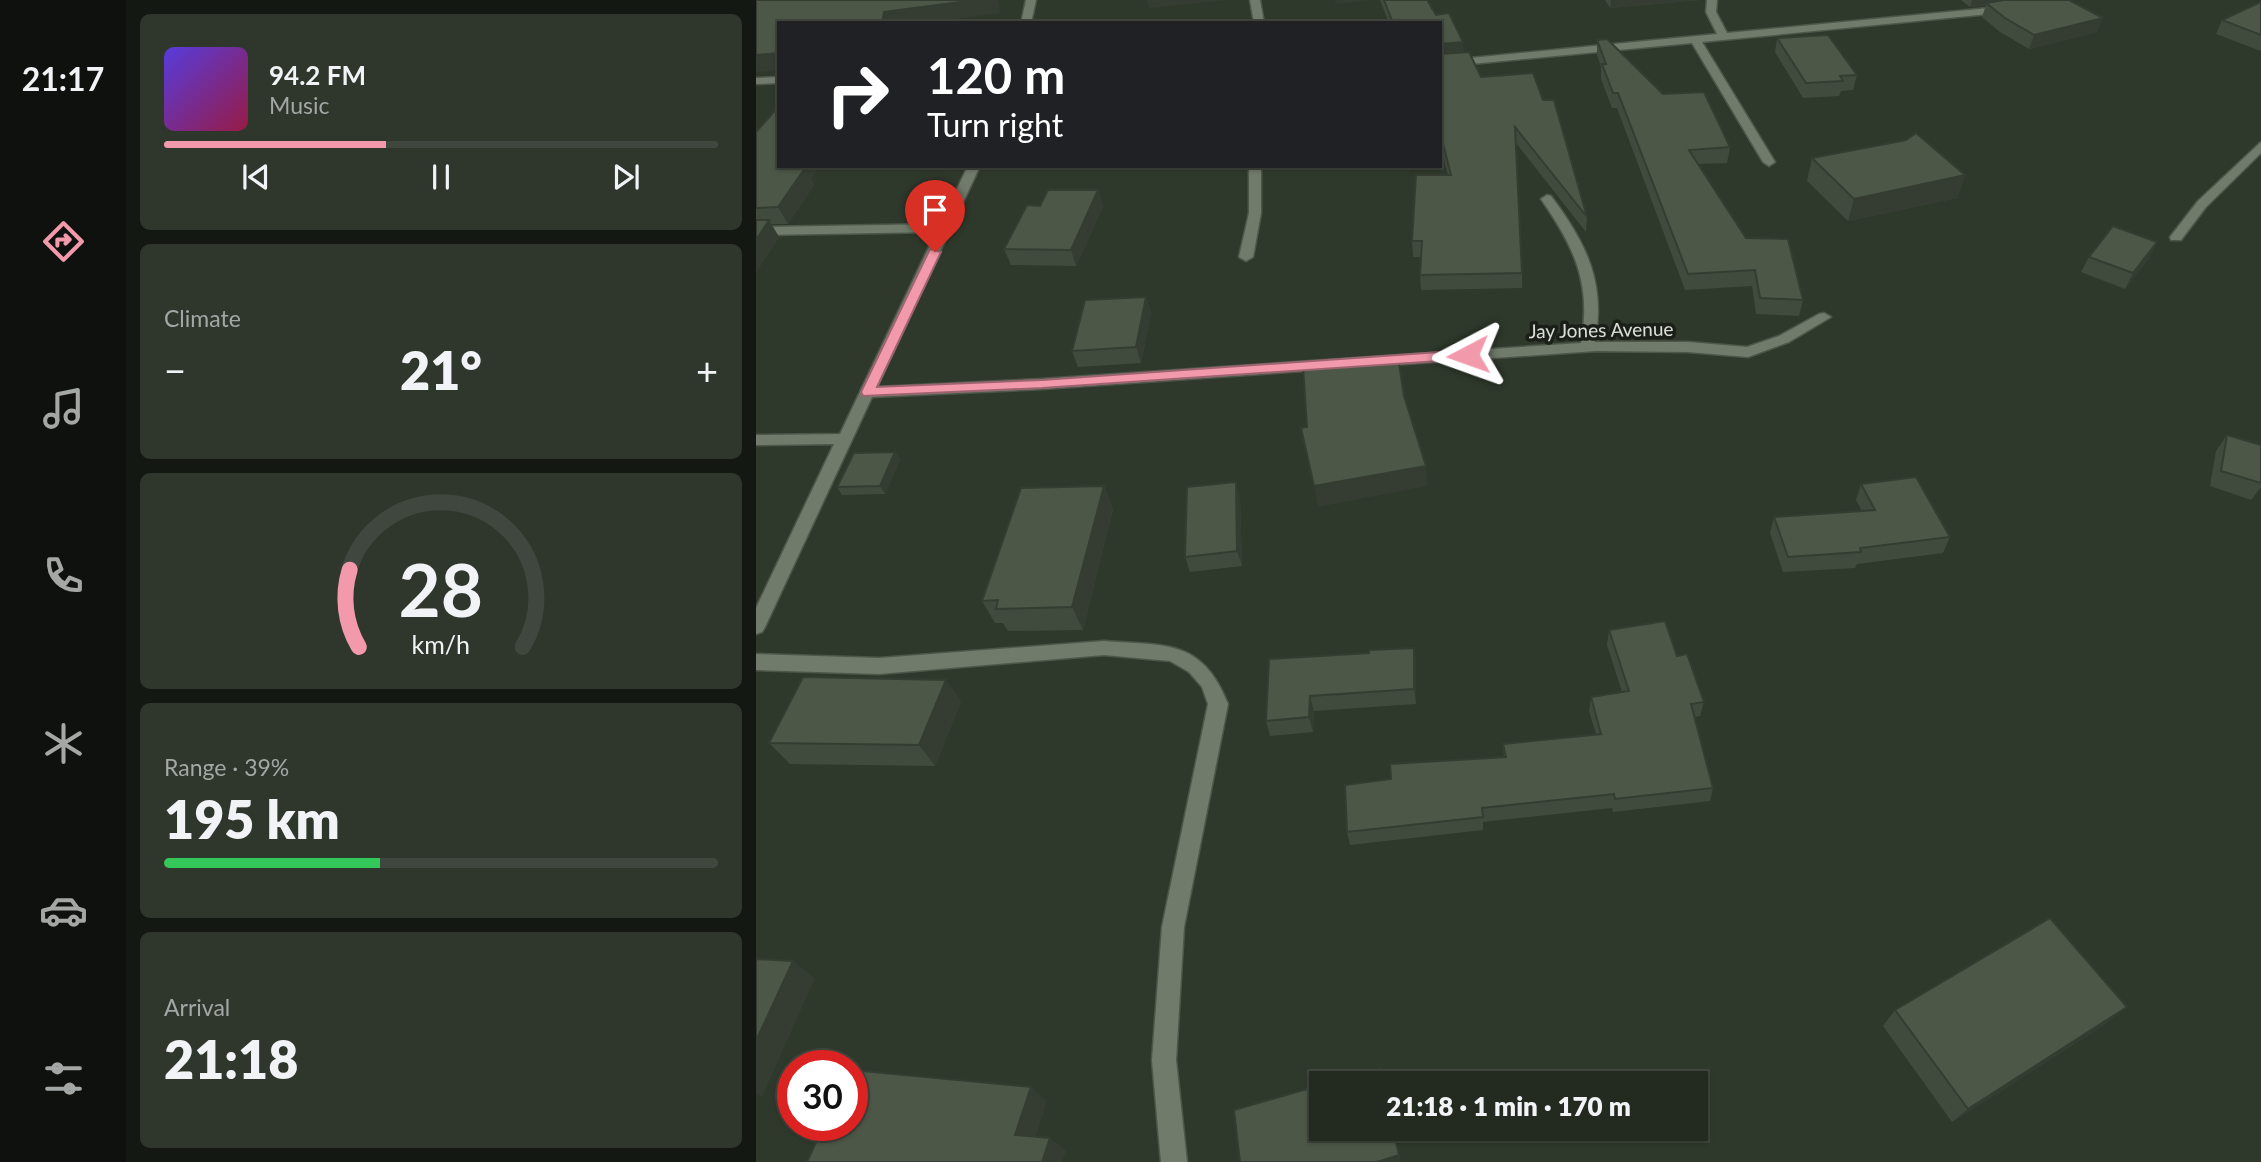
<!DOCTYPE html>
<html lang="en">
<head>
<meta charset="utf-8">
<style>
  body { margin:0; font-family:Lato,sans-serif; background:#2f372d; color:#f1f3f6; height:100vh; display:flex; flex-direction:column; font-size:26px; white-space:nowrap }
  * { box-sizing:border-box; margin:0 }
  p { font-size:23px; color:#a3a7a5 }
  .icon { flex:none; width:38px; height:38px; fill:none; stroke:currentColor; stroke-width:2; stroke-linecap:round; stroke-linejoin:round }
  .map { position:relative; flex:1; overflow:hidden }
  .drawer { display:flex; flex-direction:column; gap:14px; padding:14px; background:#131812; width:630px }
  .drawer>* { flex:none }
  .banner { position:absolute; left:21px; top:21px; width:665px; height:147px; border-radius:0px; box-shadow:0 2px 5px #0004,0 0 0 2px #40473e; background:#202124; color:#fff; overflow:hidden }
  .speed { position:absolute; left:21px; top:1050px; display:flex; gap:14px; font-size:35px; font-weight:700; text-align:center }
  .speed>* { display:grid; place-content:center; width:91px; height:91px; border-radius:50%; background:#232b20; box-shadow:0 2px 5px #0004,0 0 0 2px #40473e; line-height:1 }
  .speed .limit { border:10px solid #d22; background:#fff; color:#111 }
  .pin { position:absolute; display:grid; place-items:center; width:60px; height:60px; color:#fff; margin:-72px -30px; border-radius:50% 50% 50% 0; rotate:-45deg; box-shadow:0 0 7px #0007 }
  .pin .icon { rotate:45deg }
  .me { position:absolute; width:77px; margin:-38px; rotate:266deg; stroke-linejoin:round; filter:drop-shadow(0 0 5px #0008) }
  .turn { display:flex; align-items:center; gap:24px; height:147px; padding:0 35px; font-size:32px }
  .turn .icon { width:91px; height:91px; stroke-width:2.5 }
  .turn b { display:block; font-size:49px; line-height:60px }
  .big { font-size:52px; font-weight:800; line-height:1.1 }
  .drawer .card { flex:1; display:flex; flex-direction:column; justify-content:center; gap:10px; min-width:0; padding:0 24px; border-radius:10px; background:#2f372d }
  .drawer .dial { align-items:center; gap:0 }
  .dial svg { height:182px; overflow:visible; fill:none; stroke:#40473e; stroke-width:7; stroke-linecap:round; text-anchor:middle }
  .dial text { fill:#f1f3f6; stroke:none }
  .song { display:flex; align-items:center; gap:21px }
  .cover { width:84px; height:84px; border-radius:10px; background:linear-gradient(135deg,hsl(250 70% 55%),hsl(340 70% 35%)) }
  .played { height:7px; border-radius:4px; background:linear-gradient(90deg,#f29aac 40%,#40473e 40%) }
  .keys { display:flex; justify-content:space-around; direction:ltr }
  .heat { display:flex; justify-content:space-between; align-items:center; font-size:38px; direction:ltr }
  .charge { height:10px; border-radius:5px; background:linear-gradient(90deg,#34c759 39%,#40473e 0) }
  .trip { position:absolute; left:553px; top:1071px; width:399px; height:70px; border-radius:0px; background:#232b20; box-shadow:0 2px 5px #0004,0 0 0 2px #40473e; font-weight:800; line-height:70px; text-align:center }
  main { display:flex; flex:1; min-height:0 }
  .menu { display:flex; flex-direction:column; width:126px; justify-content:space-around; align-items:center; background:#0e110d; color:#a3a7a5 }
  .menu .icon { width:49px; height:49px }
  .menu .on { color:#f29aac }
  .menu b { font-size:32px; color:#f1f3f6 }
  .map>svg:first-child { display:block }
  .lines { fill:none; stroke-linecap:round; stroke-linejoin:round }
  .minor-casing { stroke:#4e564a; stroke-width:3 }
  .minor { fill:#707b6b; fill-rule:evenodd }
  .wall { fill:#414b3d }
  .shaded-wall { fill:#353d32 }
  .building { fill:#4c5747; stroke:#353d32; stroke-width:2 }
  .route { fill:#f29aac; stroke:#9d6470; stroke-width:2 }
  .labels { text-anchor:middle; stroke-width:7; stroke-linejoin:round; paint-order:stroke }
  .street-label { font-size:19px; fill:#dae0d7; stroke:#1a1f18 }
</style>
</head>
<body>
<main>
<nav class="menu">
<b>21:17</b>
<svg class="icon on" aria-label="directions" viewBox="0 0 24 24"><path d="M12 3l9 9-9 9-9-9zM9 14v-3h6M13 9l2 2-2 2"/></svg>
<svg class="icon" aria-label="music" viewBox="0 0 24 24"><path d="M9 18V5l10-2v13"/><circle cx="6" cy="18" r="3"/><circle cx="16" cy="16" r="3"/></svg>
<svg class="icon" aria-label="phone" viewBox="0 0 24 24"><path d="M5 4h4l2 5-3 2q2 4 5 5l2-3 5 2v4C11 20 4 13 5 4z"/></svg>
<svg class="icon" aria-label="climate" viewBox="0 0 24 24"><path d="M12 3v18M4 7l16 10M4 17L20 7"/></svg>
<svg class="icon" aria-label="car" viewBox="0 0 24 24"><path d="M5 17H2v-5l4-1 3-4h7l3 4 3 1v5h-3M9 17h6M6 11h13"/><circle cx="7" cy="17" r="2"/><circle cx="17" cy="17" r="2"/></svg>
<svg class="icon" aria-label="filters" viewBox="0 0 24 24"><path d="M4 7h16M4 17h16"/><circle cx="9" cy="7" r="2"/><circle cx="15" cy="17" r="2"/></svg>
</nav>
<section class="drawer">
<div class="card">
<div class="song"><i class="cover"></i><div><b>94.2 FM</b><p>Music</p></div></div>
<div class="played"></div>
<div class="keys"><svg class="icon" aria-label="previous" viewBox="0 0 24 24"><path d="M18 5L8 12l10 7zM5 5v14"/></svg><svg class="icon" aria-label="pause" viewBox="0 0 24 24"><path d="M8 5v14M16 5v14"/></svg><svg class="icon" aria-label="next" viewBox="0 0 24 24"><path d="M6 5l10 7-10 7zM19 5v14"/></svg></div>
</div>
<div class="card"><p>Climate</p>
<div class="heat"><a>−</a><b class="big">21°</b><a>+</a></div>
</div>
<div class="card dial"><svg viewBox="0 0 100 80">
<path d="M14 69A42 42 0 1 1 86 69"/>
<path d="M14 69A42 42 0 0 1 10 35" stroke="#f29aac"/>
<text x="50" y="56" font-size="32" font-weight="700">28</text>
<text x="50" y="72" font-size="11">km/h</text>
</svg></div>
<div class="card"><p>Range · 39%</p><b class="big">195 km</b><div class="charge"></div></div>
<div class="card"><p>Arrival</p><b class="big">21:18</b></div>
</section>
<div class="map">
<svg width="1505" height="1162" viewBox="0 0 1505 1162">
  <rect width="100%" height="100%" fill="#2f392b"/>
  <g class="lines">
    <defs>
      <g id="minor">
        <path d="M 270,0 L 280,0 L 275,23 L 265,23 Z"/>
        <path d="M 494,0 L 504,0 L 508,23 L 498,23 Z"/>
        <path d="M 951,0 L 961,0 L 960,12 L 971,33 L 1233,8 L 1278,0 L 1300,0 L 1233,14 L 946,42 L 1019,162 L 1013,166 L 1007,162 L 936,43 L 684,67 L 684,61 L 961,34 L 950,12 Z"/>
        <path d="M 23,77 L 23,83 L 0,84 L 0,78 Z"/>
        <path d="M 1505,142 L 1505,153 L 1450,207 L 1425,240 L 1415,240 L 1414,237 L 1442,201 Z"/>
        <path d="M 212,166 L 224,166 L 121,387 L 286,379 L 825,343 C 836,283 818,247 785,199 L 791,195 L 795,196 C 830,243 850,282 839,342 L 932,342 L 991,347 L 1023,336 L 1063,314 L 1068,313 L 1075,317 L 1033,342 L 992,357 L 932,352 L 840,351 L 286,389 L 116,397 L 9,627 L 6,632 L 0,634 L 0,608 L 78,444 L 0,445 L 0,435 L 84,434 L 180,232 L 0,235 L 0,227 L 184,224 Z"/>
        <path d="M 493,166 L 505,166 L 505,213 L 497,257 L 490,261 L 483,257 L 493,213 Z"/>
        <path d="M 348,641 C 409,646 446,638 472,704 L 428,927 L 420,1060 L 431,1162 L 405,1162 L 396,1060 L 406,927 L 452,704 L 446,687 L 433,672 L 414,661 L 348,655 L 123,674 L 0,670 L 0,654 L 123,658 Z"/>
      </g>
    </defs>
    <use href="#minor" class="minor-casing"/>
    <use href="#minor" class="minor"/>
  </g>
  <g class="wall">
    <path d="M 624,0 L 671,0 L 680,15 L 725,77 L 787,100 L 831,217 L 830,232 L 760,143 L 766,273 L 766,288 L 665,290 L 664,275 L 665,257 L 657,257 L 656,241 L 692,175 L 684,144 L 684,23 L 633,23 Z"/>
    <path d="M 849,0 L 944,0 L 854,8 Z"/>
    <path d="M 1205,0 L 1313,0 L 1341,32 L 1273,49 L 1244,32 L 1226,17 L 1230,5 L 1214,7 Z"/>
    <path d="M 1505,2 L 1505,51 L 1460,34 L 1466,20 Z"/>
    <path d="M 1021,38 L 1101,75 L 1097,90 L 1085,91 L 1083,96 L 1047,98 L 1019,52 Z"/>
    <path d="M 841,40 L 907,94 L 974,147 L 971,163 L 942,164 L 990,238 L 1047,300 L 1043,316 L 1000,314 L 996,286 L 929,290 L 861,108 L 856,108 L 845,79 L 845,67 L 841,55 Z"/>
    <path d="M 0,132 L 55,179 L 58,185 L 32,224 L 15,224 L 23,237 L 0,272 Z"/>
    <path d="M 1056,158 L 1209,175 L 1201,198 L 1092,221 L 1051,181 Z"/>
    <path d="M 342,190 L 347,206 L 320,266 L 255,265 L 248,249 L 284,206 Z"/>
    <path d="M 1401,242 L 1393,258 L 1369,289 L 1325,272 L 1333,257 Z"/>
    <path d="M 390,297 L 395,313 L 385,363 L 322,367 L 316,351 Z"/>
    <path d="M 1471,435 L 1505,445 L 1505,487 L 1495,500 L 1454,486 L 1460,451 Z"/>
    <path d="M 139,452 L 144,460 L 129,494 L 86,495 L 81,487 Z"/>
    <path d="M 1105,484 L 1194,537 L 1187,553 L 1101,564 L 1099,568 L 1027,572 L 1014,533 L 1018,517 L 1106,511 L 1100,500 Z"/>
    <path d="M 348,486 L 357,509 L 327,630 L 252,631 L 247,623 L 239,623 L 226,601 Z"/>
    <path d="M 484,498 L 486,566 L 434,572 L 429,557 Z"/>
    <path d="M 853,630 L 921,656 L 948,702 L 944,716 L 939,717 L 957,788 L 954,801 L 857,812 L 856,808 L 727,822 L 727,830 L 594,845 L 591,832 L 635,779 L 748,758 L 747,744 L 840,734 L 833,711 L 835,697 L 866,692 L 851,645 Z"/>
    <path d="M 658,648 L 660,663 L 660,704 L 558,711 L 557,732 L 514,736 L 510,721 L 613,653 Z"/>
    <path d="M 205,701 L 179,766 L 34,764 L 13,743 Z"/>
    <path d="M 1139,1010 L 1351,1023 L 1196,1122 L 1127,1026 Z"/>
  </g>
  <g class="shaded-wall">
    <path d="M 220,0 L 242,0 L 244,13 L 168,23 L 126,23 L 128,12 Z"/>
    <path d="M 391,0 L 471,0 L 393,8 Z"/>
    <path d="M 579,0 L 613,0 L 580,4 Z"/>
    <path d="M 855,0 L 944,0 L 854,8 Z"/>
    <path d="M 1216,0 L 1261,0 L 1230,3 L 1230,5 L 1214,7 Z"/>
    <path d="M 1347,18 L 1341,32 L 1273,49 L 1278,35 Z"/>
    <path d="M 707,42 L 708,56 L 684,58 L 684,44 Z"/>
    <path d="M 23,53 L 23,70 L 0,72 L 0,55 Z"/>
    <path d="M 43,166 L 64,166 L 55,179 L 58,185 L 32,224 L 22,207 Z"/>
    <path d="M 1209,175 L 1201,198 L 1092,221 L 1098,199 Z"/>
    <path d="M 342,190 L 347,206 L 320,266 L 315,250 Z"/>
    <path d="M 13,220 L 23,237 L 0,272 L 0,240 Z"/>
    <path d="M 1401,242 L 1393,258 L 1369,289 L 1377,273 Z"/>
    <path d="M 390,297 L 395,313 L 385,363 L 380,347 Z"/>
    <path d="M 139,452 L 144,460 L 129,494 L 124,486 Z"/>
    <path d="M 670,466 L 671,486 L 562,507 L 558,486 Z"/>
    <path d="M 480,482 L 484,498 L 486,566 L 481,551 Z"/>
    <path d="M 348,486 L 357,509 L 327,630 L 316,607 Z"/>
    <path d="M 658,648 L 660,663 L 660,704 L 658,689 Z"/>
    <path d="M 190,680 L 205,701 L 179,766 L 163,745 Z"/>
    <path d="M 554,696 L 558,711 L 557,732 L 553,717 Z"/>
    <path d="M 37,961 L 59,978 L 6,1097 L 0,1094 L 0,1041 Z"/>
    <path d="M 1371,1007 L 1351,1023 L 1196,1122 L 1212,1109 Z"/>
    <path d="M 275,1087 L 291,1101 L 276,1148 L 259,1135 Z"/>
    <path d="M 637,1129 L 638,1129 L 645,1162 L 621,1162 Z"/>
    <path d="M 294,1138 L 310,1151 L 306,1162 L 286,1162 Z"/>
  </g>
  <g class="building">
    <path d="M 0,0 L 220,0 L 128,12 L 126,23 L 23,23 L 23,53 L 0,55 Z"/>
    <path d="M 628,0 L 671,0 L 680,15 L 693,13 L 707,42 L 684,44 L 684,23 L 637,23 Z"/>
    <path d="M 1248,0 L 1313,0 L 1347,18 L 1278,35 L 1249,18 L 1230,3 Z"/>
    <path d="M 1505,2 L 1505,35 L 1466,20 Z"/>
    <path d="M 1072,35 L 1101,75 L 1084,76 L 1087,81 L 1050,83 L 1021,38 Z"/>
    <path d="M 851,39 L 907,94 L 948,92 L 974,147 L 933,150 L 990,238 L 1032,239 L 1047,300 L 1004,298 L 999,270 L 932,274 L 862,93 L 857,93 L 846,64 L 850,64 L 841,40 Z"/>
    <path d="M 713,52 L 725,77 L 777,73 L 787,100 L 798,100 L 831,217 L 759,127 L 766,273 L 664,275 L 666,241 L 656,241 L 660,175 L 695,175 L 684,132 L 684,54 Z"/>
    <path d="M 23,106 L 23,166 L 43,166 L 41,168 L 49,168 L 22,207 L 0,208 L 0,132 Z"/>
    <path d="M 1160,133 L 1209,175 L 1098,199 L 1056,158 L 1150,140 Z"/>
    <path d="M 292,190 L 342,190 L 315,250 L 248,249 L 271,205 L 284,206 Z"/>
    <path d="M 0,220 L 13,220 L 0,240 Z"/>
    <path d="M 1357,226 L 1401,242 L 1377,273 L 1333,257 Z"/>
    <path d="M 390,297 L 380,347 L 316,351 L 329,300 Z"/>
    <path d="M 642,357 L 648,396 L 670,466 L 558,486 L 545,428 L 551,427 L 547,367 Z"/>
    <path d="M 1471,435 L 1505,445 L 1505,483 L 1465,471 Z"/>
    <path d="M 139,452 L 124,486 L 81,487 L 98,453 Z"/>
    <path d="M 1160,477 L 1194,537 L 1104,548 L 1105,552 L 1032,557 L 1018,517 L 1119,510 L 1105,484 Z"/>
    <path d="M 480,482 L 481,551 L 429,557 L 431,487 Z"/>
    <path d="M 348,486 L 316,607 L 240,609 L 242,600 L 226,601 L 265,488 Z"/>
    <path d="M 909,621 L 921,656 L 931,654 L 948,702 L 935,704 L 957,788 L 859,799 L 858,794 L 726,808 L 727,817 L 591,832 L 589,785 L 635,779 L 634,764 L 750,757 L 747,744 L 845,734 L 835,697 L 873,691 L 853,630 Z"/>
    <path d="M 658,648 L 658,689 L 554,696 L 553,717 L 510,721 L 513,659 L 613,653 L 613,650 Z"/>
    <path d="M 47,677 L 190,680 L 163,745 L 13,743 Z"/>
    <path d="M 1294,918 L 1371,1007 L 1212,1109 L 1139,1010 Z"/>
    <path d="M 0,959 L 37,961 L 0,1041 Z"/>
    <path d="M 625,1068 L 628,1083 L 572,1083 Z"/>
    <path d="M 96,1070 L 275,1087 L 259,1135 L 294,1138 L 286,1162 L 51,1162 L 68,1125 L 96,1125 Z"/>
    <path d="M 565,1085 L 565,1129 L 637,1129 L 643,1155 L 621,1162 L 484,1162 L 478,1110 Z"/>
  </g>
  <path class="route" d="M 174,249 L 185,252 L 121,387 L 286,380 L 712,350 L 718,355 L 712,359 L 286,388 L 107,396 L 105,392 Z"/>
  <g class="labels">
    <g class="street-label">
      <text transform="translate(845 330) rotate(-1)" y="7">Jay Jones Avenue</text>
    </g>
  </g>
</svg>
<div class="speed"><div class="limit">30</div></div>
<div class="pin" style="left:179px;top:252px;background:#d93025"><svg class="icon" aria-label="arrive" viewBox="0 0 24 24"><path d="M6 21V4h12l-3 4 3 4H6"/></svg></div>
<svg class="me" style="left:712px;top:355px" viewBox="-20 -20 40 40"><path d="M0-17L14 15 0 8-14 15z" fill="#f29aac" stroke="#fff" stroke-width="4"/></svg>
<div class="trip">21:18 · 1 min · 170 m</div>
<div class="banner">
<div class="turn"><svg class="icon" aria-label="right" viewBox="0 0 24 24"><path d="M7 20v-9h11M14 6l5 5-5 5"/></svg><div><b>120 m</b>Turn right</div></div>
</div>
</div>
</main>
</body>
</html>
